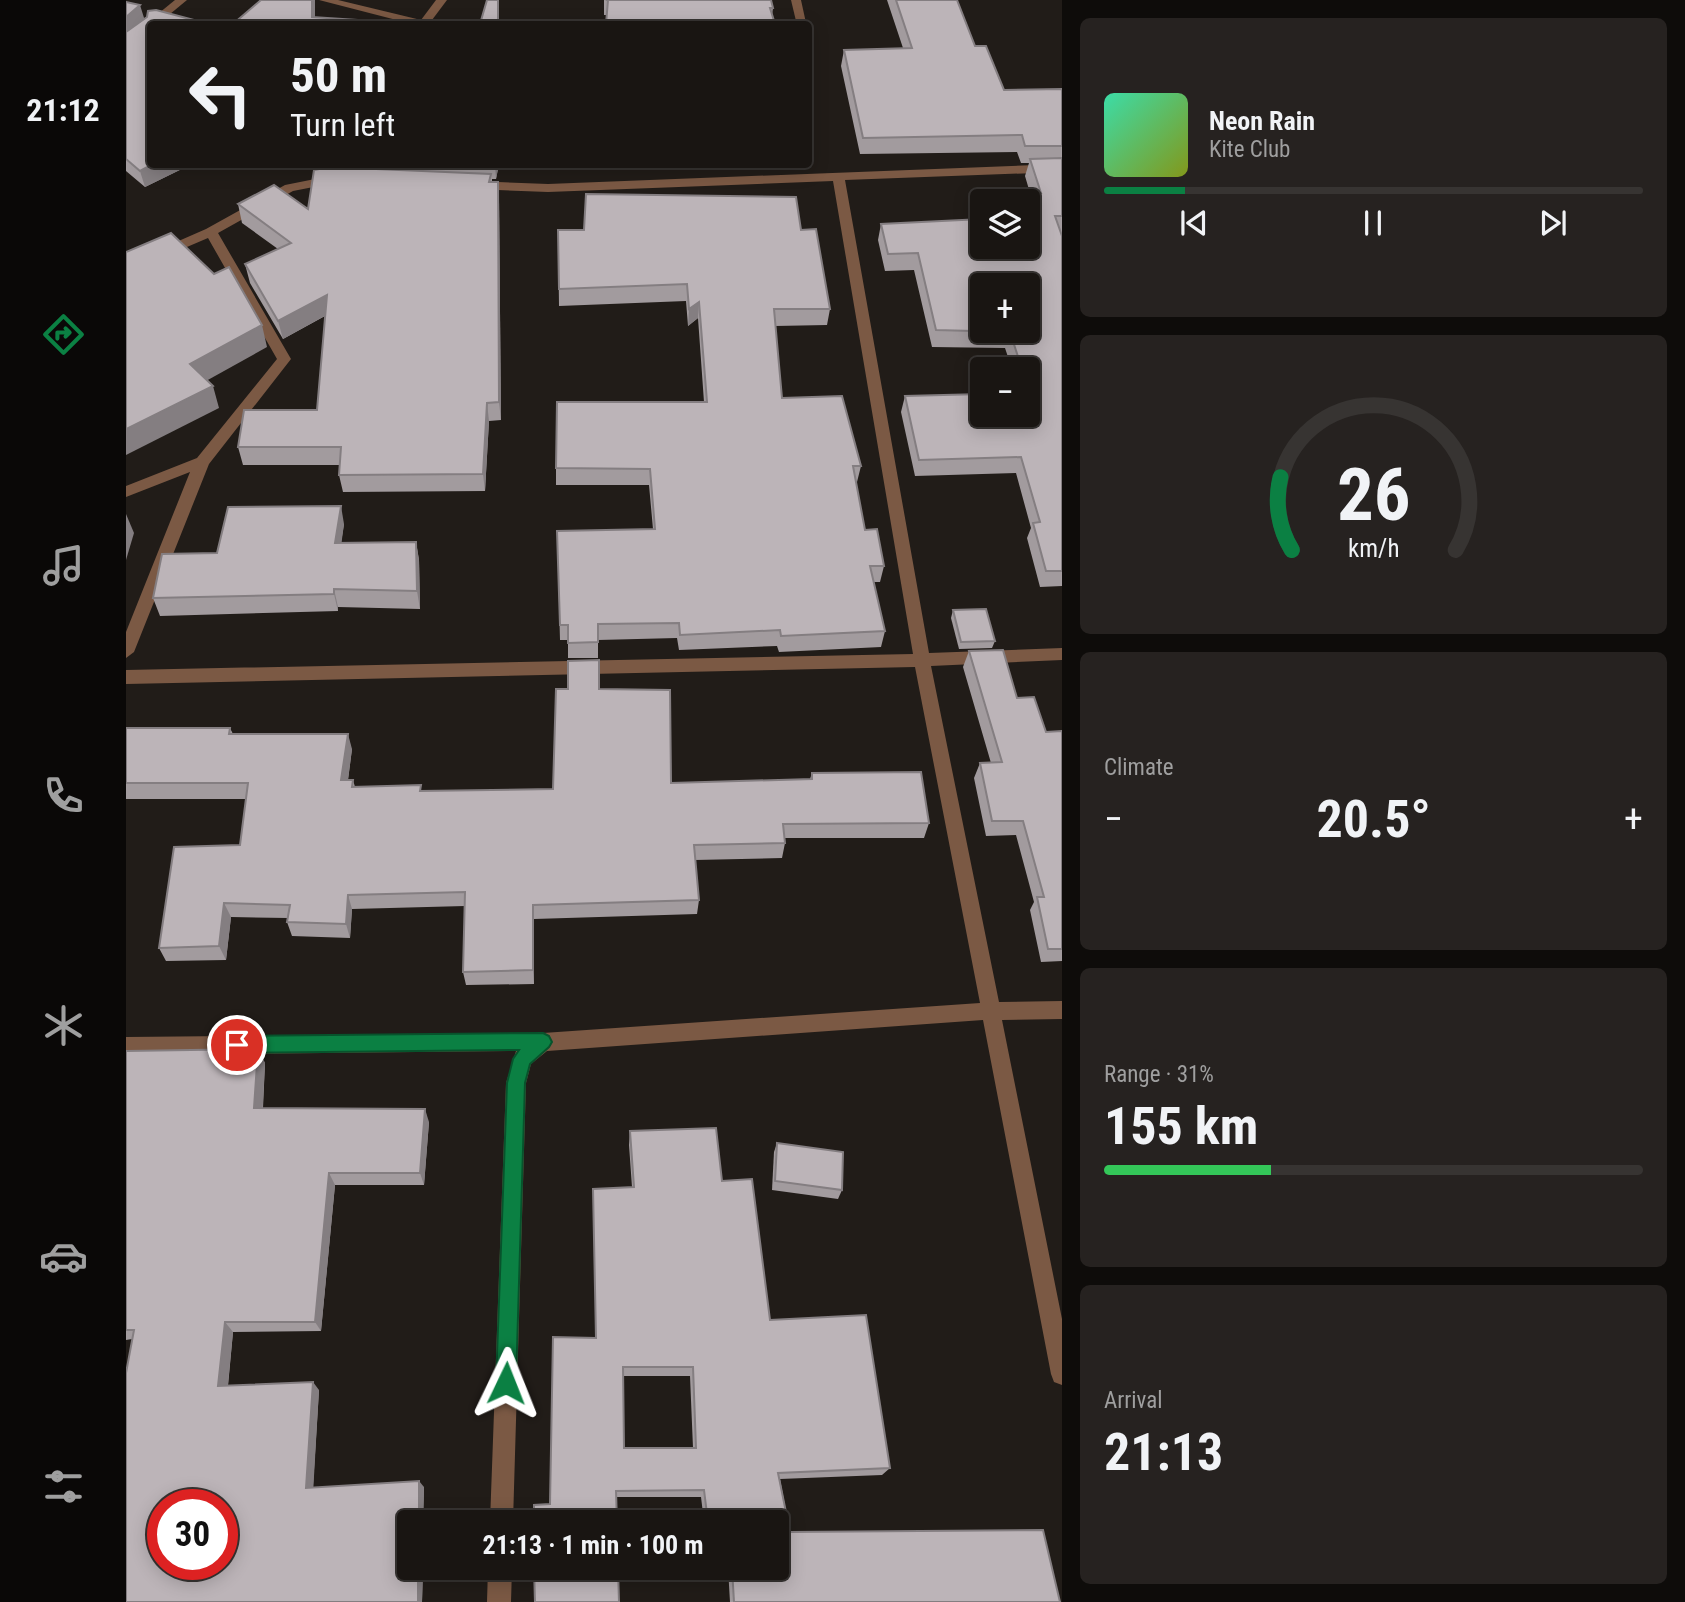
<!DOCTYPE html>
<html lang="en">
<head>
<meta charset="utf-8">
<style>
  body { margin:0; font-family:"Roboto Condensed",sans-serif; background:#262220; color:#f1f3f6; height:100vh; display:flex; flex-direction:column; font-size:26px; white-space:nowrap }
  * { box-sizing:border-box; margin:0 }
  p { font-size:23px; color:#9f9f9f }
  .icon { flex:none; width:38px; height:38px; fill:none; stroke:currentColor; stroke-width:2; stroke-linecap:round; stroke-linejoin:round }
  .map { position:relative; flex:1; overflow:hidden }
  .panel { display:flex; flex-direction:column; gap:18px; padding:18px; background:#0e0c0a; width:623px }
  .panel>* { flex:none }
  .top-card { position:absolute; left:21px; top:21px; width:665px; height:147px; border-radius:7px; box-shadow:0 4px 18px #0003,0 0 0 2px #373432; background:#191512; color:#f1f3f6; overflow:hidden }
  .buttons { position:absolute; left:844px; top:189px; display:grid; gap:14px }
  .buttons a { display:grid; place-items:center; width:70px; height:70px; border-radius:7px; background:#191512; box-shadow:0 4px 18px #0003,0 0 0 2px #373432; font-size:35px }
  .speed { position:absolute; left:21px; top:1489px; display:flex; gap:14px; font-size:35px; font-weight:700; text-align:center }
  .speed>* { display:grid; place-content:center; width:91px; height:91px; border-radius:50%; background:#191512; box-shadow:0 4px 18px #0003,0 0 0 2px #373432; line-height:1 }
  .speed .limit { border:10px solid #d22; background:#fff; color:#111 }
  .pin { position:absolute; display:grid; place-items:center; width:60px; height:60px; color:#fff; margin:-30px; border:4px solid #fff; border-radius:50%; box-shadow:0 2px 7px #0007 }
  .me { position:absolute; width:77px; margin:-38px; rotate:2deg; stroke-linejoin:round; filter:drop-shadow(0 0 5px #0008) }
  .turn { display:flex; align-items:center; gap:24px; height:147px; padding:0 28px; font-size:32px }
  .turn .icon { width:91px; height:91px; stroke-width:2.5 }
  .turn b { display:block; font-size:49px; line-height:60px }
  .big { font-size:52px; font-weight:700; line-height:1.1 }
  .panel .card { flex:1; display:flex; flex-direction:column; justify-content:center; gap:10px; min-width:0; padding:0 24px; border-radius:10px; background:#262220 }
  .panel .dial { align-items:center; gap:0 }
  .dial svg { height:182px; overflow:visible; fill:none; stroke:#373432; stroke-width:7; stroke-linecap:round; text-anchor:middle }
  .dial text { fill:#f1f3f6; stroke:none }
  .song { display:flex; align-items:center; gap:21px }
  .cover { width:84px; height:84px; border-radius:10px; background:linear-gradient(135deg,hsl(160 70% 55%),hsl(70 70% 35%)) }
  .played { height:7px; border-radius:4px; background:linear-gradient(90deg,#0b8043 15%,#373432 15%) }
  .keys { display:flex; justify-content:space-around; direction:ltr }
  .heat { display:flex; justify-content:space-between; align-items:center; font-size:38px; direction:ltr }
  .charge { height:10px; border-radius:5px; background:linear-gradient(90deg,#34c759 31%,#373432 0) }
  .trip { position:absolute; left:271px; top:1510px; width:392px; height:70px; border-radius:7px; background:#191512; box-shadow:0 4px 18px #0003,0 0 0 2px #373432; font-weight:700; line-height:70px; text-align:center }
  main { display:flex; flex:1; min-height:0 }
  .tab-bar { display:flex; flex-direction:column; width:126px; justify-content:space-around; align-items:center; background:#0a0807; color:#9f9f9f }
  .tab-bar .icon { width:49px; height:49px }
  .tab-bar .selected { color:#0b8043 }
  .tab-bar b { font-size:32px; color:#f1f3f6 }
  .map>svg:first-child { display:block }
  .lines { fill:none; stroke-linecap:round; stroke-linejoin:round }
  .minor { fill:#7b5944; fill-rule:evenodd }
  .wall { fill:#a29b9e; fill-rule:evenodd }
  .shaded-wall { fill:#847e81 }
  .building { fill:#bcb4b8; stroke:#847e81; stroke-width:2; fill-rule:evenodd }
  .route { fill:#0b8043; stroke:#07532c; stroke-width:2 }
</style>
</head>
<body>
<main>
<nav class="tab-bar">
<b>21:12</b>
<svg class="icon selected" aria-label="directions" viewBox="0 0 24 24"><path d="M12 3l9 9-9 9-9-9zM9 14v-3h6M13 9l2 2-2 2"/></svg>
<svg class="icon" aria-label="music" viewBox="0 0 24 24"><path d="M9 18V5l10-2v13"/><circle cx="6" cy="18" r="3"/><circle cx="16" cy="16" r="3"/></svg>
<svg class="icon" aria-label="phone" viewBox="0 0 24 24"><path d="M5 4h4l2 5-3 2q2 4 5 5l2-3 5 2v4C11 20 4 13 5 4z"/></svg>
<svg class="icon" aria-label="climate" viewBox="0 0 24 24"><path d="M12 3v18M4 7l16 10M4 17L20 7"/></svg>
<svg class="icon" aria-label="car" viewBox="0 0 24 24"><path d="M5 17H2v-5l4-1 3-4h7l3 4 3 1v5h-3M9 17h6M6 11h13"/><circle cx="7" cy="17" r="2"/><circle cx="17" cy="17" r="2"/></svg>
<svg class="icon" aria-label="filters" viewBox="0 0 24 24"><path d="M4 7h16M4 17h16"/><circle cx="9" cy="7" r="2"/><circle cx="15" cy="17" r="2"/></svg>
</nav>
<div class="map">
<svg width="936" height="1602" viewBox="0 0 936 1602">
  <rect width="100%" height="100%" fill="#211c18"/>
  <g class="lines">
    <g class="minor">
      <path d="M 49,0 L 61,0 L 32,24 L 22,26 L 22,22 Z"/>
      <path d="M 193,0 L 212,0 L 295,20 L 310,0 L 321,0 L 303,24 L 286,24 Z"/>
      <path d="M 665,0 L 675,0 L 680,23 L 670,21 Z"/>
      <path d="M 936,164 L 936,172 L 719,180 L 803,653 L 936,648 L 936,660 L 805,666 L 873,1002 L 936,1001 L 936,1019 L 876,1020 L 936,1319 L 936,1385 L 928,1382 L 925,1374 L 857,1020 L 421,1051 L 405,1064 L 400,1083 L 387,1522 L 364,1522 L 380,1083 L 390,1051 L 0,1055 L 0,1037 L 417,1033 L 854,1003 L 789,667 L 0,684 L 0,670 L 787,654 L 707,181 L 422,192 L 348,189 L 342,185 L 348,181 L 422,184 Z"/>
      <path d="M 209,175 L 213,176 L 213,182 L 167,191 L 92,233 L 165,359 L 83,464 L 8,652 L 0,658 L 0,632 L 64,472 L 0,497 L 0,486 L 71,458 L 151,359 L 82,238 L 0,273 L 0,264 L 80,229 L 159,185 Z"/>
      <path d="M 362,1568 L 386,1568 L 385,1602 L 361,1602 Z"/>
    </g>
  </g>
  <g class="wall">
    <path d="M 478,0 L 647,8 L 646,15 L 478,15 Z"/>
    <path d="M 761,0 L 831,0 L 849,46 L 878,90 L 936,89 L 936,233 L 935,233 L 936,236 L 936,586 L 914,587 L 901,538 L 905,528 L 890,473 L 789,476 L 775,412 L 779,396 L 901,415 L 901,369 L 886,369 L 879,348 L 806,347 L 788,270 L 759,271 L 752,240 L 755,224 L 856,247 L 901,201 L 870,201 L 872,194 L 904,193 L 899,176 L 903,163 L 895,163 L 891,152 L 734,154 L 715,66 L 718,50 L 777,48 Z"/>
    <path d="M 0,2 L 24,164 L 66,164 L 19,187 L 0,171 Z"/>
    <path d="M 215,164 L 373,164 L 370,179 L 366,179 L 366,182 L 372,182 L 373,200 L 375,420 L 363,421 L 359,491 L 217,492 L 213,475 L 214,465 L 117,465 L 112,447 L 191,410 L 199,316 L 157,339 L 124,283 L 119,264 L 152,249 L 116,223 L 112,204 L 182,209 L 215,168 Z"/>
    <path d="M 432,230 L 675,230 L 704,309 L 701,325 L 649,326 L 656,398 L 735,466 L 731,482 L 730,482 L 739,530 L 758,566 L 754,582 L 748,582 L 759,631 L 755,647 L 653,652 L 651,646 L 553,650 L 551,638 L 472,640 L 472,658 L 442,658 L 442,640 L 434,640 L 431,531 L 527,529 L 523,485 L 430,485 L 430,468 L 578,402 L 572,318 L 562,326 L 560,301 L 433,306 Z"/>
    <path d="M 218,524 L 215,543 L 290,542 L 293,560 L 294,609 L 212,607 L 212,611 L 34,616 L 27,598 L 91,553 Z"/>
    <path d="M 827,610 L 869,641 L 866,648 L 833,649 L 825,618 Z"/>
    <path d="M 843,651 L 891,698 L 920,732 L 936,731 L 936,961 L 915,962 L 904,910 L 908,902 L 890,835 L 860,836 L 848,778 L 854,763 L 865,763 L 837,667 Z"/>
    <path d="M 473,689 L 545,783 L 684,779 L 686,773 L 803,823 L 798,838 L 658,838 L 659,843 L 656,858 L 569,860 L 573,900 L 571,914 L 408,919 L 408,984 L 340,985 L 337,972 L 339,906 L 226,909 L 224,938 L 166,936 L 161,922 L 162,918 L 105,917 L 100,960 L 40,961 L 33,948 L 114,845 L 121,799 L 0,799 L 0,728 L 104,728 L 107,734 L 226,749 L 222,780 L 227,780 L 229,787 L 296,791 L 427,789 Z"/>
    <path d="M 132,1049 L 139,1063 L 137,1108 L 303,1122 L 298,1185 L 209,1185 L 195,1331 L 107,1332 L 102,1386 L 193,1390 L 187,1487 L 298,1487 L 297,1522 L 284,1522 L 284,1568 L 297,1568 L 296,1602 L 6,1339 L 0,1340 L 0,1051 Z"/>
    <path d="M 504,1131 L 596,1181 L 644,1320 L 764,1468 L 756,1475 L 654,1479 L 664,1532 L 934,1602 L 604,1602 L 602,1568 L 651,1568 L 651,1522 L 578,1522 L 575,1497 L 490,1497 L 424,1504 L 469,1338 L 506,1187 L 503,1145 ZM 497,1376 L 564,1376 L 567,1448 L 498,1448 Z"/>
    <path d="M 651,1143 L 716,1190 L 712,1199 L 646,1190 L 648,1152 Z"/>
  </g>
  <g class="shaded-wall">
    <path d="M 186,0 L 189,0 L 189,24 L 186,17 Z"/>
    <path d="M 14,5 L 19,21 L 0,37 L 0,17 Z"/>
    <path d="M 27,164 L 66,164 L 19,187 L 14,171 Z"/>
    <path d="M 369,164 L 373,164 L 370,179 Z"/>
    <path d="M 372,182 L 373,200 L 375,420 L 373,402 Z"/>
    <path d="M 201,295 L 204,313 L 157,339 L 152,321 Z"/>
    <path d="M 573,302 L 572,318 L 562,326 L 563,309 Z"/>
    <path d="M 136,325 L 141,347 L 71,386 L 64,364 Z"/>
    <path d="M 87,386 L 93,408 L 0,455 L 0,429 Z"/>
    <path d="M 361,403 L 363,421 L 359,491 L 357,474 Z"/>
    <path d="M 215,506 L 218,524 L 213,561 L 209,543 Z"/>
    <path d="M 0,514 L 8,533 L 0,560 Z"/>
    <path d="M 290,542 L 293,560 L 294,609 L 291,591 Z"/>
    <path d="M 208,589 L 212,607 L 212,611 L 208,594 Z"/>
    <path d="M 222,734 L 226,749 L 220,795 L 215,780 Z"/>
    <path d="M 222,895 L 226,909 L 224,938 L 220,924 Z"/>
    <path d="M 98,903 L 105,917 L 100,960 L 93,946 Z"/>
    <path d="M 407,905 L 408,919 L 408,984 L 407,970 Z"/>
    <path d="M 132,1049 L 139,1063 L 136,1121 L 128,1108 Z"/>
    <path d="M 299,1109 L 303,1122 L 298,1185 L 294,1173 Z"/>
    <path d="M 203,1173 L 209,1185 L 195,1331 L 189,1322 Z"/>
    <path d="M 99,1322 L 107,1332 L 101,1394 L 92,1386 Z"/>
    <path d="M 187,1382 L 193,1390 L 187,1493 L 180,1488 Z"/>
    <path d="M 293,1481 L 298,1487 L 297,1522 L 293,1522 Z"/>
    <path d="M 292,1568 L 297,1568 L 296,1602 L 292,1602 Z"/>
  </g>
  <g class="building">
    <path d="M 135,0 L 186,0 L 186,17 L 278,23 L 276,24 L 107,24 Z"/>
    <path d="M 361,0 L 372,0 L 372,24 L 354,24 Z"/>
    <path d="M 480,0 L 645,0 L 647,8 L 644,8 L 649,24 L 480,24 L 482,0 Z"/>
    <path d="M 770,0 L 831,0 L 849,46 L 860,46 L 878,90 L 936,89 L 936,146 L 899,146 L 896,135 L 737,138 L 718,50 L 786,48 Z"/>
    <path d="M 0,2 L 14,5 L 0,17 Z"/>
    <path d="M 30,10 L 83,24 L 24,24 L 24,164 L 27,164 L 14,171 L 0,159 L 0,32 L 21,17 L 22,11 Z"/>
    <path d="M 936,158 L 936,216 L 929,216 L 936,236 L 936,571 L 920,571 L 907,523 L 914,522 L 895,457 L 793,460 L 779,396 L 856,394 L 856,415 L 901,415 L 901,393 L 904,393 L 901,385 L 901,369 L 896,369 L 884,332 L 810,330 L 792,253 L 762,254 L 755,224 L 856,219 L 856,247 L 901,247 L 901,201 L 874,201 L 872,194 L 915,193 L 904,159 ZM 856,285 L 901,285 L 901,331 L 856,331 Z"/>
    <path d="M 204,167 L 365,174 L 363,182 L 372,182 L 373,402 L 361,403 L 357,474 L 213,475 L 215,447 L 112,447 L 118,410 L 191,410 L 201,295 L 152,321 L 119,264 L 165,243 L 112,204 L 148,185 L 182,209 L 188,170 Z"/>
    <path d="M 460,194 L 670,197 L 675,230 L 690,229 L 704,309 L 648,309 L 656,398 L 716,396 L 735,466 L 727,466 L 739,530 L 751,529 L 758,566 L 744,566 L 759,631 L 655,636 L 654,630 L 554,635 L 553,623 L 472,624 L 472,642 L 442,643 L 442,625 L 434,625 L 431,531 L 529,529 L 524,469 L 430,468 L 431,402 L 581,402 L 573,302 L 563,309 L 561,284 L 433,289 L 432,230 L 458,230 Z"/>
    <path d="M 45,233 L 88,274 L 103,267 L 136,325 L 64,364 L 87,386 L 0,429 L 0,252 Z"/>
    <path d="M 215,506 L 209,543 L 290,542 L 291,591 L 208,589 L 208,594 L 27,598 L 36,554 L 91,553 L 102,507 Z"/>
    <path d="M 860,609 L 869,641 L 835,642 L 827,610 Z"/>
    <path d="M 877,650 L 891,698 L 908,697 L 920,732 L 936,731 L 936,949 L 922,949 L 911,897 L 918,897 L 897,821 L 866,821 L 854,763 L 876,762 L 843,651 Z"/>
    <path d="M 473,660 L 473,689 L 544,690 L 545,783 L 686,779 L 686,773 L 795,772 L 803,823 L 657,824 L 659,843 L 568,845 L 573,900 L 407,905 L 407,970 L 337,972 L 339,892 L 222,895 L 220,924 L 161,922 L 164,905 L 98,903 L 93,946 L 33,948 L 48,847 L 114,845 L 122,783 L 0,783 L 0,728 L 104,728 L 103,734 L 222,734 L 215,780 L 227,780 L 226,787 L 295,785 L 294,791 L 427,789 L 430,689 L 442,689 L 442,661 Z"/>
    <path d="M 132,1049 L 128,1108 L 299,1109 L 294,1173 L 203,1173 L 189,1322 L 99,1322 L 92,1386 L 187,1382 L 180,1488 L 293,1481 L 293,1522 L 284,1522 L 284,1568 L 292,1568 L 292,1602 L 0,1602 L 0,1373 L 8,1330 L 0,1330 L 0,1051 ZM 37,1505 L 96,1505 L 96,1564 L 37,1564 Z"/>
    <path d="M 590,1128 L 596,1181 L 626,1179 L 644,1320 L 740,1315 L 764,1468 L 652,1473 L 664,1532 L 917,1530 L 934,1602 L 608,1602 L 606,1568 L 651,1568 L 651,1522 L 582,1522 L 578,1490 L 490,1491 L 491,1522 L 408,1522 L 408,1505 L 424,1504 L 427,1337 L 470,1338 L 467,1189 L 508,1187 L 504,1131 ZM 497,1367 L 567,1367 L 570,1448 L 498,1448 Z"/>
    <path d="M 651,1143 L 717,1152 L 716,1190 L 649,1181 Z"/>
    <path d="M 408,1568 L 492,1568 L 493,1602 L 409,1602 Z"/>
  </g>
  <path class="route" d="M 417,1033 L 423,1036 L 426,1042 L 423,1047 L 404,1064 L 399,1083 L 390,1383 L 387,1390 L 380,1393 L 373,1390 L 370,1383 L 381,1083 L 387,1059 L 393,1050 L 111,1053 L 105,1050 L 102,1045 L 105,1039 L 111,1036 Z"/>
</svg>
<div class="buttons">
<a><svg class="icon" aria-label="layers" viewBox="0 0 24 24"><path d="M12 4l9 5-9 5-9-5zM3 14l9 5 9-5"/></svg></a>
<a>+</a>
<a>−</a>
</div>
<div class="speed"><div class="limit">30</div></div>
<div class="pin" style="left:111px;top:1045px;background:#d93025"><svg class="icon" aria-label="arrive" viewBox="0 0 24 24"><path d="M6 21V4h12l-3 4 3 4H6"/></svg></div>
<svg class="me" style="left:380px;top:1383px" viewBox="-20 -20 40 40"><path d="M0-17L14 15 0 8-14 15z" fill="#0b8043" stroke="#fff" stroke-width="4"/></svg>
<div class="trip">21:13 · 1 min · 100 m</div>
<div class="top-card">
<div class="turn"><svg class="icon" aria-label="left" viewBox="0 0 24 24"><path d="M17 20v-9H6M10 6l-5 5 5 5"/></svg><div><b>50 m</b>Turn left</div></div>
</div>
</div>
<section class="panel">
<div class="card">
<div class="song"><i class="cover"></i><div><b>Neon Rain</b><p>Kite Club</p></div></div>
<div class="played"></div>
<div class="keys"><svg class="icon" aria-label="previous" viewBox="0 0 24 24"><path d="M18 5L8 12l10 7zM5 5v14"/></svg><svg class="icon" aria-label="pause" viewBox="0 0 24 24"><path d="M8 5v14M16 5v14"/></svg><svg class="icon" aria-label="next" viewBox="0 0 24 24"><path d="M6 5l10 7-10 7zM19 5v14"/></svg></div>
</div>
<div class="card dial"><svg viewBox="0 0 100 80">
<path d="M14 69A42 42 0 1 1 86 69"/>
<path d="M14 69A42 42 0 0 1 9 37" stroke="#0b8043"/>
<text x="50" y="56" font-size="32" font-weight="700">26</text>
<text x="50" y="72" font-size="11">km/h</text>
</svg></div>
<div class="card"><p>Climate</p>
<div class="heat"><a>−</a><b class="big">20.5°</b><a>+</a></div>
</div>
<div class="card"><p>Range · 31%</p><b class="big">155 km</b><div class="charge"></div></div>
<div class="card"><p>Arrival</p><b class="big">21:13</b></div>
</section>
</main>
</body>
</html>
